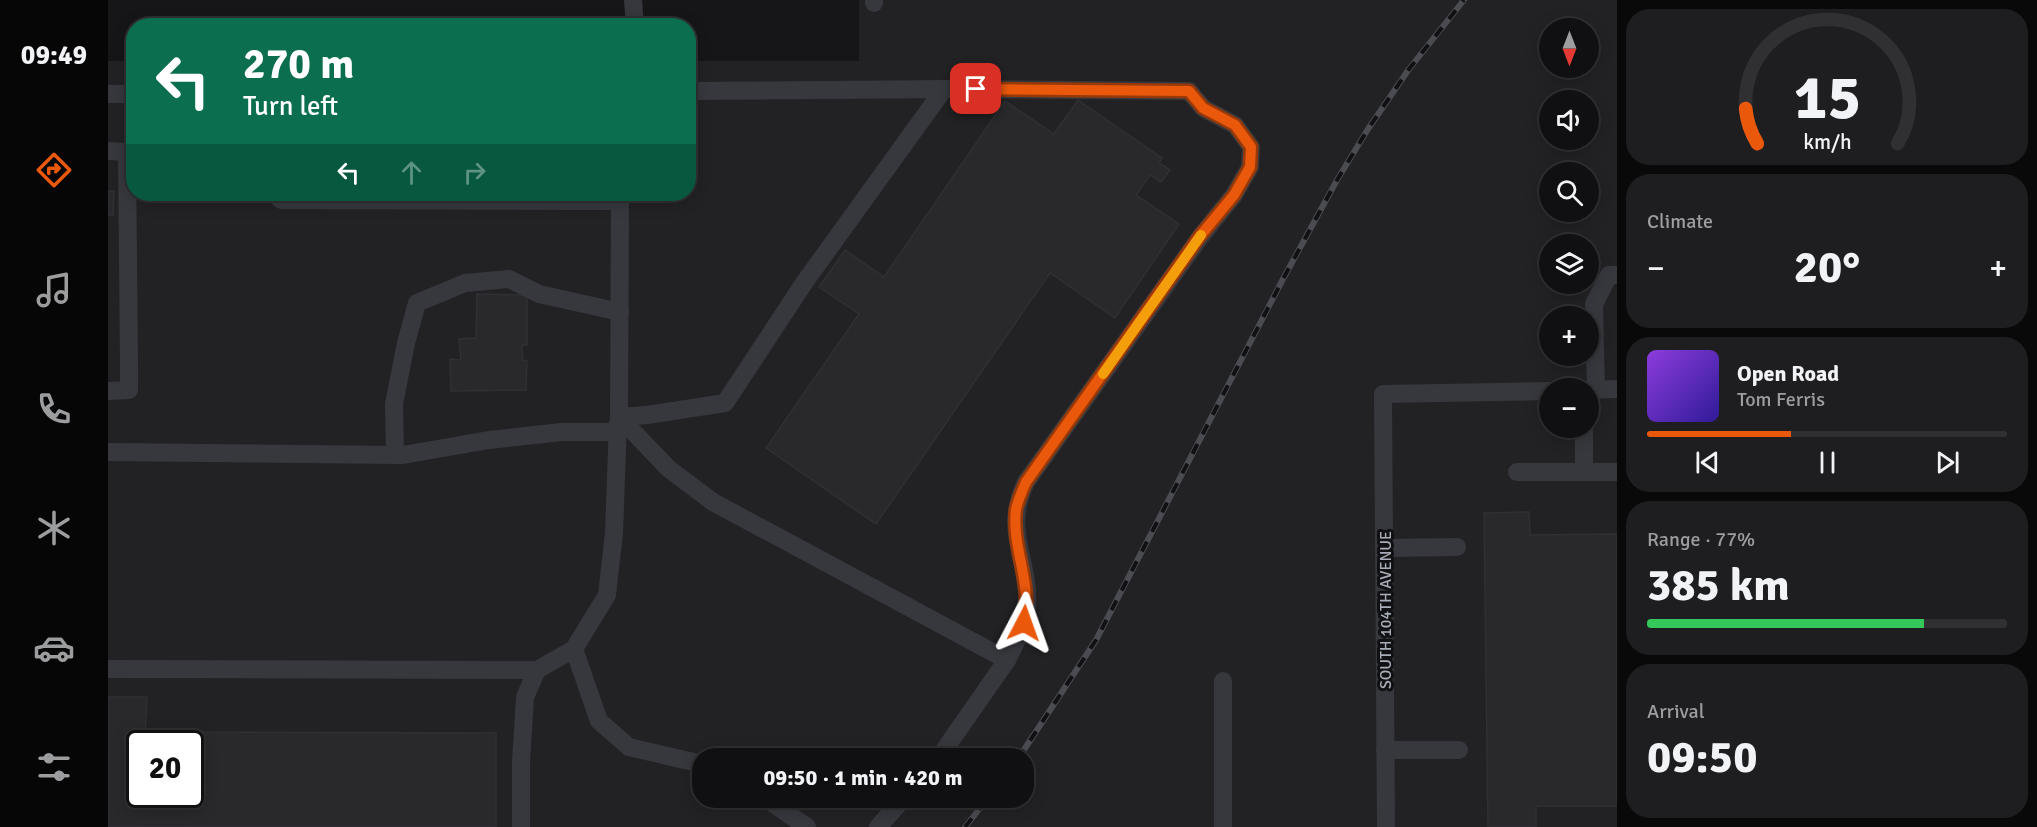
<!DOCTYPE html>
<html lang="en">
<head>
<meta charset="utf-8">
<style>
  body { margin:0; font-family:Signika,sans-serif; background:#1e1e20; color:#f1f3f6; height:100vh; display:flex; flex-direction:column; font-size:22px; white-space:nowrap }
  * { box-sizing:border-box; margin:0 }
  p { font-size:20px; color:#9c9d9f }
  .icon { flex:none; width:33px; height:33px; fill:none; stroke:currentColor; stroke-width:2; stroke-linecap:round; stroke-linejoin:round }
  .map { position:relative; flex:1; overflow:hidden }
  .details { display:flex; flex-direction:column; gap:9px; padding:9px; background:#09090a; width:420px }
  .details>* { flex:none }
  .banner { position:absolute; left:18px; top:18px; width:570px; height:183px; border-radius:24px; box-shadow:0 3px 15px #0003,0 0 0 2px #303032; background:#0b6e4f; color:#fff; overflow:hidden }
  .needle { width:39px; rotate:180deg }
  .buttons { position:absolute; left:1431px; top:18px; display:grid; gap:12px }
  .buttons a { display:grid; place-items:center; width:60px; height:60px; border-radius:50%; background:#101012; box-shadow:0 3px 15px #0003,0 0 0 2px #303032; font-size:30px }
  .speed { position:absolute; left:18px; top:730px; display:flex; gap:12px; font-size:30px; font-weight:700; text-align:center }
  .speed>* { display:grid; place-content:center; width:78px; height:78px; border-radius:50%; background:#101012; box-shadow:0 3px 15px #0003,0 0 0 2px #303032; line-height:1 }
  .speed .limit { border:3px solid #111; border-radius:9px; background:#fff; color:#111 }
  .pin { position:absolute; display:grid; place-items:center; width:51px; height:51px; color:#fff; margin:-26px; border-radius:12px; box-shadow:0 3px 9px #0006 }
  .me { position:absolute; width:66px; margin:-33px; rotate:4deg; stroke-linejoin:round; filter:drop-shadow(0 0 4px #0008) }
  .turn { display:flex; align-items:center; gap:21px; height:126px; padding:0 18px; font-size:27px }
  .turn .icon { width:78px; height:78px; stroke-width:2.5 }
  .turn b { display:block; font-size:42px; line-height:51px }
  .lanes { display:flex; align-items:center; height:57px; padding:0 18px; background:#0003; justify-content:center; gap:30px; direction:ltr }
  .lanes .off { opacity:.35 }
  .big { font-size:45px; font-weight:700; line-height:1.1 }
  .details .card { flex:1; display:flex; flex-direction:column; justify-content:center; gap:9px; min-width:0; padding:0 21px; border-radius:24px; background:#1e1e20 }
  .details .dial { align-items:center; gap:0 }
  .dial svg { height:156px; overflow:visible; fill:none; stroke:#303032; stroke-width:7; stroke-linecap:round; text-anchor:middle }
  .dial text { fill:#f1f3f6; stroke:none }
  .song { display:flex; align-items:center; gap:18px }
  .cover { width:72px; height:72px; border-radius:9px; background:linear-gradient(135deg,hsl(270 70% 55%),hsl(250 70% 35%)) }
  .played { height:6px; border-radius:3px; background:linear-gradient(90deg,#ea580c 40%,#303032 40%) }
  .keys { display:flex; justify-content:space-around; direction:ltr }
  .heat { display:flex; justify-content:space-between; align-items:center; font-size:33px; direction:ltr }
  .charge { height:9px; border-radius:4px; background:linear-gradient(90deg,#34c759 77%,#303032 0) }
  .trip { position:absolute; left:584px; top:748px; width:342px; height:60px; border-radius:24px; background:#101012; box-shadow:0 3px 15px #0003,0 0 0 2px #303032; font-weight:700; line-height:60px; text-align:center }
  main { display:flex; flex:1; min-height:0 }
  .tab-bar { display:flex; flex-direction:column; width:108px; justify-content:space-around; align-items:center; background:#060607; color:#9c9d9f }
  .tab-bar .icon { width:42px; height:42px }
  .tab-bar .selected { color:#ea580c }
  .tab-bar b { font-size:27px; color:#f1f3f6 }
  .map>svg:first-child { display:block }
  .built { fill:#222225; fill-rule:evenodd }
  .building { fill:#29292c; stroke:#303034; stroke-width:1.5; fill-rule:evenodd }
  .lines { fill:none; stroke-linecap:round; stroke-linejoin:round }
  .minor { stroke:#37383d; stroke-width:18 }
  .rail-casing { stroke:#4a4c52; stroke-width:6 }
  .rail { stroke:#111113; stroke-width:4; stroke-dasharray:11; stroke-linecap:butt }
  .route-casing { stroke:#983908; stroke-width:15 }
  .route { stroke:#ea580c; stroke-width:10 }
  .slow { stroke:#f59e0b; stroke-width:10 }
  .labels { text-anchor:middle; stroke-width:6; stroke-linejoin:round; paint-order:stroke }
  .street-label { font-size:16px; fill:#a8adb8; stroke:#111113 }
</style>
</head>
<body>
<main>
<nav class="tab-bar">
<b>09:49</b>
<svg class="icon selected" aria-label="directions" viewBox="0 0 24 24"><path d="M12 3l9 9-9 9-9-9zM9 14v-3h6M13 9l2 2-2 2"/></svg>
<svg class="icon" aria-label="music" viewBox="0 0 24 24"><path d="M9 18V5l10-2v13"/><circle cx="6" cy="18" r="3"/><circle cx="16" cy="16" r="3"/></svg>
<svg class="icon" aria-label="phone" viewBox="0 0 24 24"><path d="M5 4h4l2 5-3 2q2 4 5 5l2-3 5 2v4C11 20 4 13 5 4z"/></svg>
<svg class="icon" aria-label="climate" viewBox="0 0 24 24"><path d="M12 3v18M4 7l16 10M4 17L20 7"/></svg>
<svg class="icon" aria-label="car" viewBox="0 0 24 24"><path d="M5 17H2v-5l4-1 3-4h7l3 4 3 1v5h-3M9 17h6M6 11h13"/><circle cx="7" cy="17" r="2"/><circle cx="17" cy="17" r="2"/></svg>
<svg class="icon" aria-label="filters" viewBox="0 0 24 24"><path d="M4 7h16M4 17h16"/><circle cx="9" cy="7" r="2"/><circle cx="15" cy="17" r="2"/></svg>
</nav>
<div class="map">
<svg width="1509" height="827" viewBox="0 0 1509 827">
  <rect width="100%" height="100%" fill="#161618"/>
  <path class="built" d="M 751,0 L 1509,0 L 1509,827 L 0,827 L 0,61 L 25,61 L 26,194 L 580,194 L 581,61 L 751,61 ZM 1442,28 L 1480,28 L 1480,68 L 1442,68 ZM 1442,100 L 1480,100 L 1480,140 L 1442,140 ZM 1442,172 L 1480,172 L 1480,212 L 1442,212 ZM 1442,244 L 1480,244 L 1480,284 L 1442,284 ZM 1442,316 L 1480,316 L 1480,356 L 1442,356 ZM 1442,388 L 1480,388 L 1480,428 L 1442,428 ZM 32,744 L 82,744 L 82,795 L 32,795 ZM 594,759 L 915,759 L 915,798 L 594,798 Z"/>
  <g class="building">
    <path d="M 970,100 L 1054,158 L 1051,163 L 1062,170 L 1053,182 L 1042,175 L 1028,195 L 1071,224 L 1007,318 L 942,273 L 768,524 L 658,448 L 751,314 L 711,287 L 737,250 L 776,277 L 897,101 L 946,134 Z"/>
    <path d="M 0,191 L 6,191 L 5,215 L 0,215 Z"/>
    <path d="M 369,294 L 419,295 L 419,345 L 414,345 L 415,358 L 413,360 L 419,361 L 418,390 L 343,391 L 342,359 L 353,360 L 351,339 L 368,338 Z"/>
    <path d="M 1421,512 L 1422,535 L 1509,534 L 1509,806 L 1428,806 L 1428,827 L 1380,827 L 1376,513 Z"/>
    <path d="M 0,697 L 39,697 L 37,732 L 388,733 L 388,827 L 0,827 ZM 32,744 L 82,744 L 82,795 L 32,795 Z"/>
  </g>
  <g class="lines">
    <g class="minor">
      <path d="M 525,0 L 527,26"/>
      <path d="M 766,0 L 766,3"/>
      <path d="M 0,94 L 26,94"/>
      <path d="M 0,151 L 19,152 L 21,365 L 21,390 L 0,391"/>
      <path d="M 166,194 L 173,200 L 513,201"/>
      <path d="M 512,194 L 511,417 L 539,415 L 617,403 L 696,283 L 836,89"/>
      <path d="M 1480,390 L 1509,389"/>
      <path d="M 1488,390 L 1486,304 L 1501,275 L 1509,275"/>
      <path d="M 511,417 L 561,469 L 605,502 L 899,660 C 907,643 918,626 919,607 C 922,559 894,532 918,482 L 1093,236 L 1126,195 L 1142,167 L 1143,147 L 1127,125 L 1095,108 L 1081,91 L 847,89 L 580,91"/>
      <path d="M 1476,428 L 1476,472"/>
      <path d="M 0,452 L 295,455 L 381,440 L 454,432 L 510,432"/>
      <path d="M 287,455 L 286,404 L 298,343 L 309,303 L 357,283 L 401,279 L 431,294 L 512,312"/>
      <path d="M 1409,472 L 1509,472"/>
      <path d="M 1276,548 L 1349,547"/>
      <path d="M 466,649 L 491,721 L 521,747 L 594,764"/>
      <path d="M 0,669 L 429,670"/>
      <path d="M 1115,681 L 1115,827"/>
      <path d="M 1277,750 L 1351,750"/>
      <path d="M 830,759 L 899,660"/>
      <path d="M 657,798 L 699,827"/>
      <path d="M 413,827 L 413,762 L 417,697 L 429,670 L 466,649 L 499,595 L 506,533 L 510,422"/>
      <path d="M 770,827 L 796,798"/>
      <path d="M 1278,827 L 1275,394 L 1442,391"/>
    </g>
    <defs>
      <g id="rail">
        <path d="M 910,759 L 988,640 L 1175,279 L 1229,180 L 1260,129 L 1301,69 L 1356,0"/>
        <path d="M 857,827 L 880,798"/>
      </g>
    </defs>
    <use href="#rail" class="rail-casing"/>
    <use href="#rail" class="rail"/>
  </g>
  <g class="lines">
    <defs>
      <path id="route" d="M 868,89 L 1081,91 L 1095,108 L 1127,125 L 1143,147 L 1142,167 L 1126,195 L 1092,236 L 918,482 C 914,491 910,500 908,509 C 903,547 925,584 916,623"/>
    </defs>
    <use href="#route" class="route-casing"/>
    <use href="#route" class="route"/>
    <path class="slow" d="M 995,374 L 1093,235"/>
  </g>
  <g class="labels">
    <g class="street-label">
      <text transform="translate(1277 610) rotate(-90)" y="6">SOUTH 104TH AVENUE</text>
    </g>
  </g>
</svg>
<div class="buttons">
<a><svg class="needle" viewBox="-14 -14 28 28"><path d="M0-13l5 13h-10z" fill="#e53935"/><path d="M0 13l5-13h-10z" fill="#9c9d9f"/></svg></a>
<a><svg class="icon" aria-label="sound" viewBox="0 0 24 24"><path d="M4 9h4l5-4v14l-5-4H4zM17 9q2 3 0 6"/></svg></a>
<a><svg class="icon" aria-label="search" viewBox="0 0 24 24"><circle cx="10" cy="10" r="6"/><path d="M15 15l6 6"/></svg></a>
<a><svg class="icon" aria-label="layers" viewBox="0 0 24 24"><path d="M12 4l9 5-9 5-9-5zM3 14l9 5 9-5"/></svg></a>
<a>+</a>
<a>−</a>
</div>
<div class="speed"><div class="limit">20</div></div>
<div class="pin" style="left:868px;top:89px;background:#d93025"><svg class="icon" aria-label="arrive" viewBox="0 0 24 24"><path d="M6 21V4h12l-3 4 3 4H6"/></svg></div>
<svg class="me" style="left:916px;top:623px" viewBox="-20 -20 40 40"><path d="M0-17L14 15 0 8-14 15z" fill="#ea580c" stroke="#fff" stroke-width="4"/></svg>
<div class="trip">09:50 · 1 min · 420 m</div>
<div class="banner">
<div class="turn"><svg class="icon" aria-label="left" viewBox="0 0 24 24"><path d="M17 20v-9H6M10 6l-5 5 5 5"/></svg><div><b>270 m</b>Turn left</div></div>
<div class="lanes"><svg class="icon" aria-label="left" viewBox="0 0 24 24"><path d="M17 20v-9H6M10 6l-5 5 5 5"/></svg><svg class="icon off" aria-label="ahead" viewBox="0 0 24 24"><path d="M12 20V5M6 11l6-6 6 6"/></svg><svg class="icon off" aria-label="right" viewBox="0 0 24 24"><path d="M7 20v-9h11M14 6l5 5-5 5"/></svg></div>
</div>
</div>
<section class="details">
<div class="card dial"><svg viewBox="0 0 100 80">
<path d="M14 69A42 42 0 1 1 86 69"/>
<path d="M14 69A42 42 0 0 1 8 51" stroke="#ea580c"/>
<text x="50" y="56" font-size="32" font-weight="700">15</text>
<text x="50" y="72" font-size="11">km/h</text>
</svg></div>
<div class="card"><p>Climate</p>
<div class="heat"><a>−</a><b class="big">20°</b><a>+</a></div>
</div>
<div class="card">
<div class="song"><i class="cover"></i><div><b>Open Road</b><p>Tom Ferris</p></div></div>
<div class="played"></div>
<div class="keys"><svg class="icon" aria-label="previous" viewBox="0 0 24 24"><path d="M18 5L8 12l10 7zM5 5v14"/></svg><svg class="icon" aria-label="pause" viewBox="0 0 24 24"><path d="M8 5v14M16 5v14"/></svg><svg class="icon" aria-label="next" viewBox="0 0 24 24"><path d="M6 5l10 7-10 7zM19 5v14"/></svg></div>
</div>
<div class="card"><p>Range · 77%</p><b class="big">385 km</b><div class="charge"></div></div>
<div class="card"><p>Arrival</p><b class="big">09:50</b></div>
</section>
</main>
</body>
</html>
